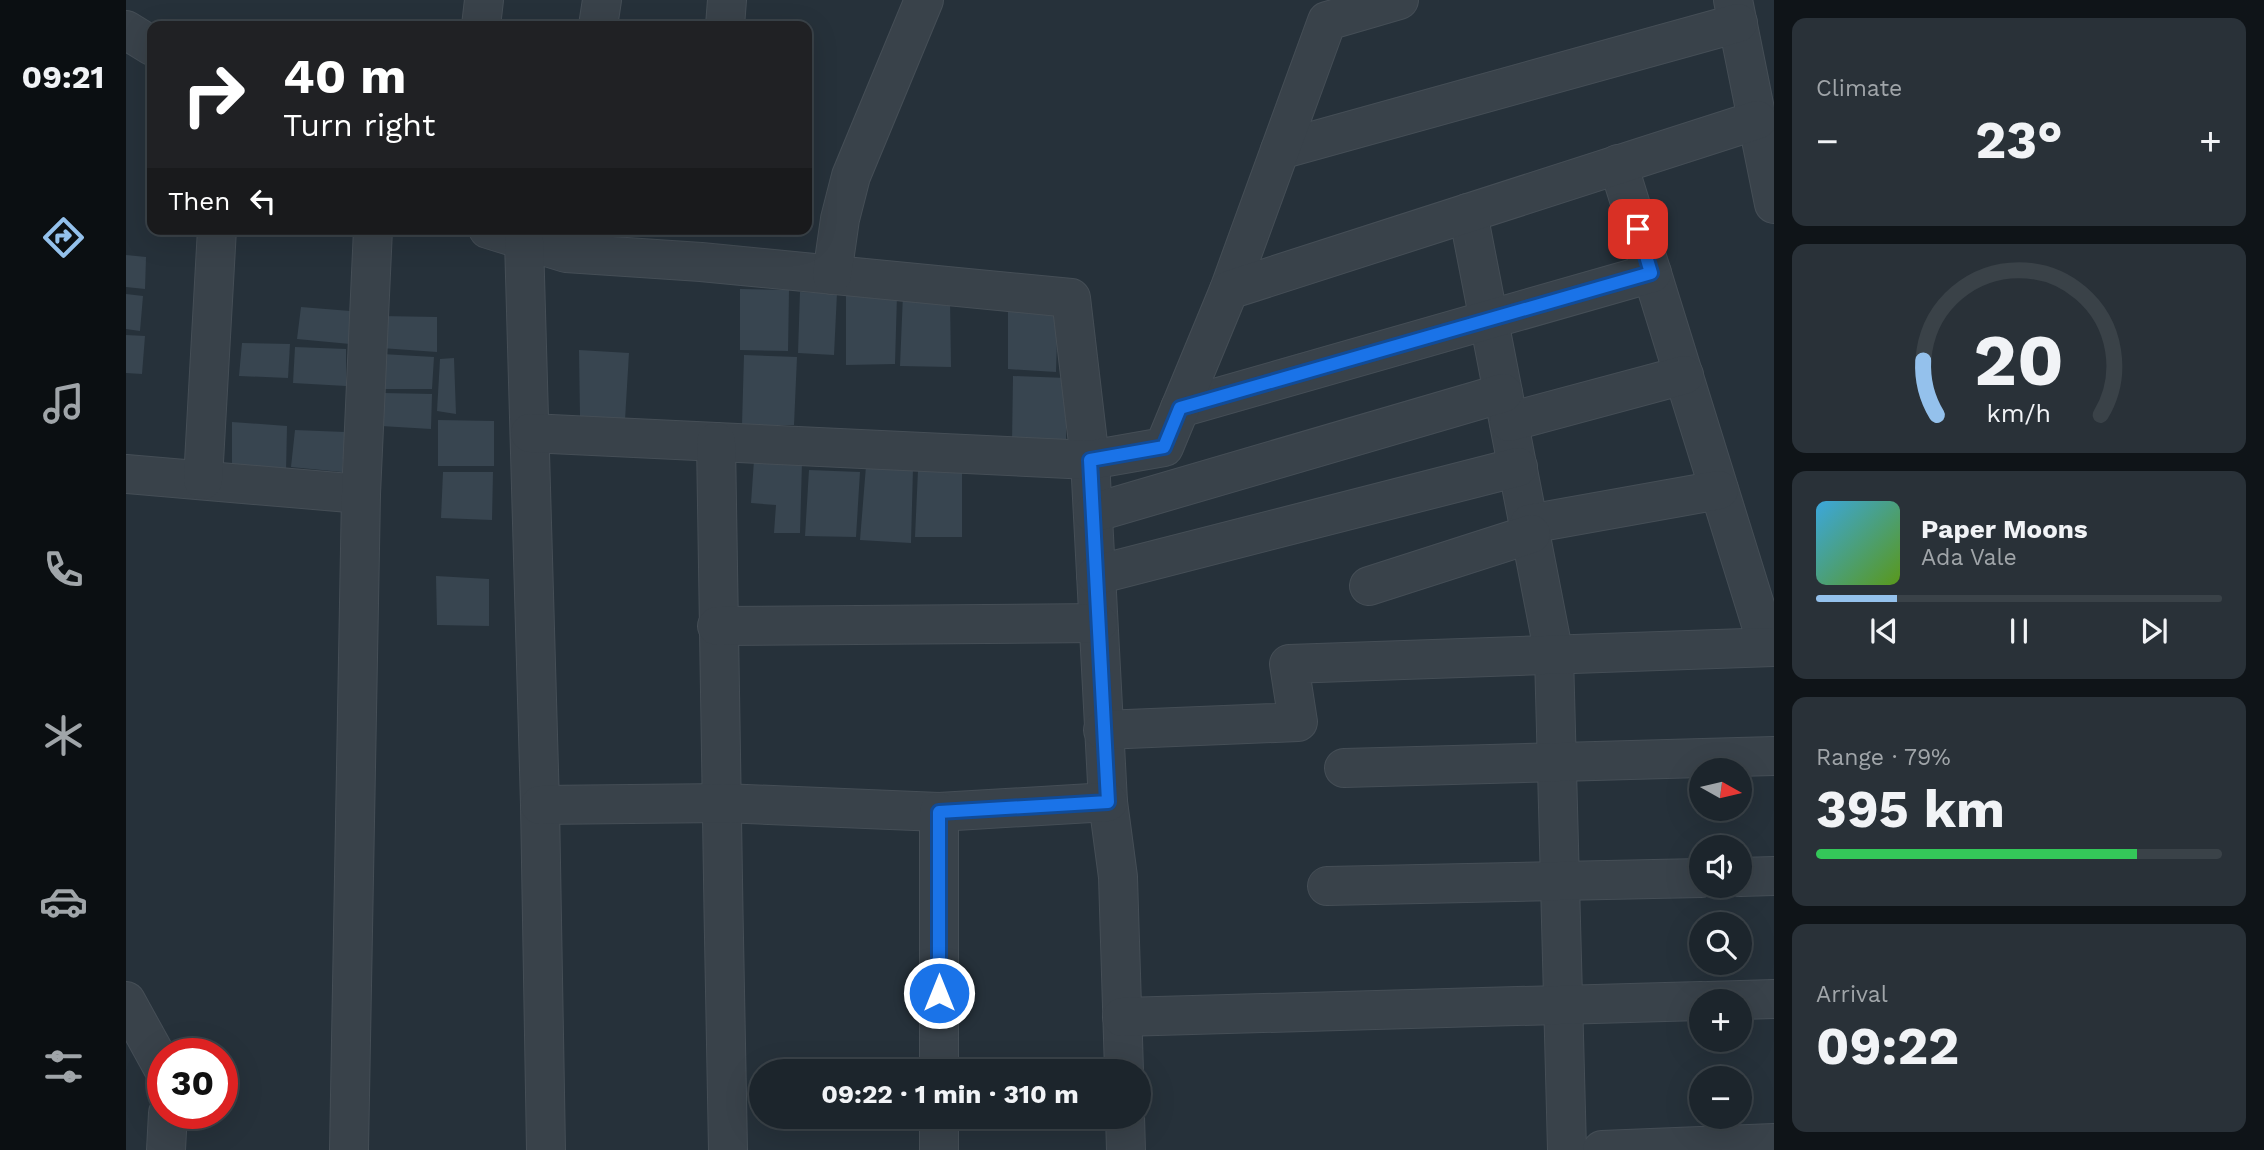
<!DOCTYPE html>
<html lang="en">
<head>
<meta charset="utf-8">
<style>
  body { margin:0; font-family:"Work Sans",sans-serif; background:#293138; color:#f1f3f6; height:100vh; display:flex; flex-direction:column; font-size:26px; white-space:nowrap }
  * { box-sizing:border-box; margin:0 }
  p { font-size:23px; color:#a0a5a9 }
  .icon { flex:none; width:38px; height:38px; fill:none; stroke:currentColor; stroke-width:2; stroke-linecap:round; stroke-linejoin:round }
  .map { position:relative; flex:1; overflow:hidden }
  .sheet { display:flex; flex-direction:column; gap:18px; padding:18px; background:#0f1418; width:490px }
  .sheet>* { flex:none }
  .hud { position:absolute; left:21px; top:21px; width:665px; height:214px; border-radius:14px; box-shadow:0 7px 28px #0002,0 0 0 2px #3a4248; background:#202124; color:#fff; overflow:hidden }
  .needle { width:46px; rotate:98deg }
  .fabs { position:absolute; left:1563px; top:758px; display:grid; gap:14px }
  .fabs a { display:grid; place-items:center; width:63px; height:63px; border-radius:50%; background:#1c252c; box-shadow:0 7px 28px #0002,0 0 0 2px #3a4248; font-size:35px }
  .speed { position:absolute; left:21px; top:1038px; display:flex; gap:14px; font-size:35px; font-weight:700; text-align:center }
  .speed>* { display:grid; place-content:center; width:91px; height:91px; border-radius:50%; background:#1c252c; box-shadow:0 7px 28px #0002,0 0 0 2px #3a4248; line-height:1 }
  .speed .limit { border:10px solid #d22; background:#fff; color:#111 }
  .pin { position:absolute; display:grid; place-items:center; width:60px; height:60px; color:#fff; margin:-30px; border-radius:14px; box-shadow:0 4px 10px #0006 }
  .me { position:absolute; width:77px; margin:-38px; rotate:0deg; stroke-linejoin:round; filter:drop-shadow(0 0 5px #0008) }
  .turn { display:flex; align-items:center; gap:24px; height:147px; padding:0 21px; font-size:32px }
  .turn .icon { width:91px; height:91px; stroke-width:2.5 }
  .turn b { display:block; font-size:49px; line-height:60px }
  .then { display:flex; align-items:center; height:66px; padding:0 21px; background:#0003; gap:14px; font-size:26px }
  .big { font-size:52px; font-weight:700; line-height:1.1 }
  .sheet .tile { flex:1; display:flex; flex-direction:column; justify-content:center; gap:10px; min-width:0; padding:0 24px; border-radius:14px; background:#293138 }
  .sheet .dial { align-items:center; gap:0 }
  .dial svg { height:182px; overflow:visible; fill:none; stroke:#3a4248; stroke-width:7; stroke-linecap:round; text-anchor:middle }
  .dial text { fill:#f1f3f6; stroke:none }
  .song { display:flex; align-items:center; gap:21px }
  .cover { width:84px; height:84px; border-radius:10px; background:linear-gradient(135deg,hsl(200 70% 55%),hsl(90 70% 35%)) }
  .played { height:7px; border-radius:4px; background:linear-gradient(90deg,#94c1ec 20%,#3a4248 20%) }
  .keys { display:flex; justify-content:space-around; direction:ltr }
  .heat { display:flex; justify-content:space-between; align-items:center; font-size:38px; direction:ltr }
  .charge { height:10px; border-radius:5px; background:linear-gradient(90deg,#34c759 79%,#3a4248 0) }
  .trip { position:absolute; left:623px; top:1059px; width:402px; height:70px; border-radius:35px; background:#1c252c; box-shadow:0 7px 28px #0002,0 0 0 2px #3a4248; font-weight:700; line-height:70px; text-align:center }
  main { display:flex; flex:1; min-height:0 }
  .dock { display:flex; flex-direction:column; width:126px; justify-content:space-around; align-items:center; background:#0b0f12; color:#a0a5a9 }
  .dock .icon { width:49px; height:49px }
  .dock .on { color:#94c1ec }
  .dock b { font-size:32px; color:#f1f3f6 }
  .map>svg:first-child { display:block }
  .building { fill:#384550 }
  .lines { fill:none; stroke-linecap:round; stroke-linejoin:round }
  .minor-casing { stroke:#454e56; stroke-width:40 }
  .minor { stroke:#39424a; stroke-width:38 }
  .route-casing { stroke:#114b97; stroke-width:18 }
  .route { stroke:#1a73e8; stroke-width:12 }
</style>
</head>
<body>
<main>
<nav class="dock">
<b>09:21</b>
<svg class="icon on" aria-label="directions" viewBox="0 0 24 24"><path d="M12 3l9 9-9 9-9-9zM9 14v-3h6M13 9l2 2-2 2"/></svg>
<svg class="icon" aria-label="music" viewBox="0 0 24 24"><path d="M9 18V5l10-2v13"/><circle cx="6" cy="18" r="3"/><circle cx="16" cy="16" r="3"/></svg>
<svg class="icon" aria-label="phone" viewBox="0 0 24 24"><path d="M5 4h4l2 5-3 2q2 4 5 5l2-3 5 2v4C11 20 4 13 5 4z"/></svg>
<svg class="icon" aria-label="climate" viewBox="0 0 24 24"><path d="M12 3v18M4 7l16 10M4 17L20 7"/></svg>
<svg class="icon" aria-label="car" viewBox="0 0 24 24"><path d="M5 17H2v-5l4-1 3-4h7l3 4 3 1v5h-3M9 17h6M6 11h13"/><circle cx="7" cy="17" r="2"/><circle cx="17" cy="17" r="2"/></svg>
<svg class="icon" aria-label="filters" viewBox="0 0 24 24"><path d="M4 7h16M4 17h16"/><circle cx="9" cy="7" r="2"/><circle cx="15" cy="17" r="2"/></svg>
</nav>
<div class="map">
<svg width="1648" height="1150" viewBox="0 0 1648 1150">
  <rect width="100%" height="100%" fill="#26313a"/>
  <g class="building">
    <path d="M 0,255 L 20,257 L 19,289 L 0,287 Z"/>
    <path d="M 614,289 L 663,290 L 662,351 L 614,350 Z"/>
    <path d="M 674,292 L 711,293 L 708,355 L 672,353 Z"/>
    <path d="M 720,293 L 771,295 L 769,364 L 720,365 Z"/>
    <path d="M 0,294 L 17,296 L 14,331 L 0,329 Z"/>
    <path d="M 777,294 L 824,298 L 825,367 L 774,366 Z"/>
    <path d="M 882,301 L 932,305 L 930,372 L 882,369 Z"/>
    <path d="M 175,307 L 224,311 L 224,344 L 171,339 Z"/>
    <path d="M 255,316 L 311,317 L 311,352 L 255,348 Z"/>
    <path d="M 0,335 L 19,336 L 16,374 L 0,373 Z"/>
    <path d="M 116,343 L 164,344 L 162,378 L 113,376 Z"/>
    <path d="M 169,347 L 220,349 L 220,386 L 167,383 Z"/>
    <path d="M 453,350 L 503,353 L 499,420 L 454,417 Z"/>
    <path d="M 256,354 L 308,357 L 306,389 L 256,389 Z"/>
    <path d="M 618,355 L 671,357 L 668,425 L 616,425 Z"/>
    <path d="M 328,358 L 330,414 L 311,411 L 314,359 Z"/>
    <path d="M 887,376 L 940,378 L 940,448 L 886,444 Z"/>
    <path d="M 258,393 L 306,394 L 305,429 L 255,426 Z"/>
    <path d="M 312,420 L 368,421 L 368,466 L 312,466 Z"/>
    <path d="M 106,422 L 161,426 L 160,472 L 106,464 Z"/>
    <path d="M 169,430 L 219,432 L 216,472 L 165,467 Z"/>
    <path d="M 628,460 L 676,462 L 674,533 L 648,533 L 650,505 L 625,503 Z"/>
    <path d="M 740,466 L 787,468 L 785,543 L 734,540 Z"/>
    <path d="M 683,470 L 734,472 L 730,537 L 679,536 Z"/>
    <path d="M 792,470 L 836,472 L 836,537 L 789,537 Z"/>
    <path d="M 317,472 L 367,472 L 366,520 L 315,518 Z"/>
    <path d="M 310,576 L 363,579 L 363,626 L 311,625 Z"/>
  </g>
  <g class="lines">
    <defs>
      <g id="minor">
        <path d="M 1607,0 L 1648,204"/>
        <path d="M 355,26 L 358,0"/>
        <path d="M 472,26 L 476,0"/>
        <path d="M 599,26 L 601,0"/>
        <path d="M 0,30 L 26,46"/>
        <path d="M 1154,150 L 1612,23"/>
        <path d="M 1492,164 L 1642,647"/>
        <path d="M 1342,213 L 1428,655 L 1441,1150"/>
        <path d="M 362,229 L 440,253 L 575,262 L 945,298 L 964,460 L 982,802 L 992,877 L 998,1071"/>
        <path d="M 398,241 L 414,805 L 420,1150"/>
        <path d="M 706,275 L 714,219 L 725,176 L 798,0"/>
        <path d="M 1103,290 L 1201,21 L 1273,0"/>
        <path d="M 1054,408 L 1526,273"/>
        <path d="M 1383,422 L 1558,375"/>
        <path d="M 404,433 L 964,460 L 1038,447 L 1103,290 L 1631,120"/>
        <path d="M 590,442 C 592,678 598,914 602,1150"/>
        <path d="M 0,474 L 235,494"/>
        <path d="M 77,480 L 91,229"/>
        <path d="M 967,513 L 1377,393"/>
        <path d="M 1403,524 L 1593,490"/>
        <path d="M 970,575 L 1392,467"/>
        <path d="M 1243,586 L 1405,534"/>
        <path d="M 591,626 L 972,623"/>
        <path d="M 977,730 L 1172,722 L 1163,664 L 1648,647"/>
        <path d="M 1218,768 L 1648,756"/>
        <path d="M 414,805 L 597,803 L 813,812 L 982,802"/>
        <path d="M 1614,877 L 1648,876"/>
        <path d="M 1201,886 L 1575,878"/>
        <path d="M 0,1001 L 37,1068"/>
        <path d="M 1582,1001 L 1648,999"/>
        <path d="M 996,1017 L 1575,1001"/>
        <path d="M 813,1071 L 813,812"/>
        <path d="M 999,1116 L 1000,1150"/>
        <path d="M 40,1150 L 42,1113"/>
        <path d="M 223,1150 L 235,494 L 247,229"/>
        <path d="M 813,1150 L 813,1116"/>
        <path d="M 1476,1150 L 1648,1143"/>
      </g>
    </defs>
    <use href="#minor" class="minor-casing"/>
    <use href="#minor" class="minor"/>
  </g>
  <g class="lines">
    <defs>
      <path id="route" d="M 813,993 L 813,812 L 982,802 L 964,460 L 1038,447 L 1054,408 L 1525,273 L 1512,229"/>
    </defs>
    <use href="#route" class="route-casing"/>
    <use href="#route" class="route"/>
  </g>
</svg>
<div class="fabs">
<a><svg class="needle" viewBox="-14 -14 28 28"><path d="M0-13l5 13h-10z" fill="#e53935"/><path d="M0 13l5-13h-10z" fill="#a0a5a9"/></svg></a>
<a><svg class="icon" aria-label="sound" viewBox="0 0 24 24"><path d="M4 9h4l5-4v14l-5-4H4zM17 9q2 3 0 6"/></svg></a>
<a><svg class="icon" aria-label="search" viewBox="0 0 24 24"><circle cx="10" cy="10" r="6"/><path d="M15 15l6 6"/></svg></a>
<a>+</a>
<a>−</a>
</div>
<div class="speed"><div class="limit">30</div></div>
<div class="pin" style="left:1512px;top:229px;background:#d93025"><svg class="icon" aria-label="arrive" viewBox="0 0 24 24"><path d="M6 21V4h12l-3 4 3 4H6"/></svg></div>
<svg class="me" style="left:813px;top:993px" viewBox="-20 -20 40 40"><circle r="17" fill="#1a73e8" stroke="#fff" stroke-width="3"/><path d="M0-11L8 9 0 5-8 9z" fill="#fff"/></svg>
<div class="trip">09:22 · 1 min · 310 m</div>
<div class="hud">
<div class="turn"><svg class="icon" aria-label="right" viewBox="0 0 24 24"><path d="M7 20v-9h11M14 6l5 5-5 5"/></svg><div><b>40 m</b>Turn right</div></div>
<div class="then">Then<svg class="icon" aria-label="left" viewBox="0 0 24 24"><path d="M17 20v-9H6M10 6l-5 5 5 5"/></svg></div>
</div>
</div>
<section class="sheet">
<div class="tile"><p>Climate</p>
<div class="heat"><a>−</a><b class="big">23°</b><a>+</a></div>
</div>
<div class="tile dial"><svg viewBox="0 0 100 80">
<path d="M14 69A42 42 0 1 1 86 69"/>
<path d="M14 69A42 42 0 0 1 8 45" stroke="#94c1ec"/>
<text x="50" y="56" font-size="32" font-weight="700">20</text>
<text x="50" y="72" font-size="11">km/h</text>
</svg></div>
<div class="tile">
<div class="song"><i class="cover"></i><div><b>Paper Moons</b><p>Ada Vale</p></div></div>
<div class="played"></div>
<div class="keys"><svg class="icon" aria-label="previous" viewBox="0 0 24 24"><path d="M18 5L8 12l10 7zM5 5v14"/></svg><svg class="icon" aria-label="pause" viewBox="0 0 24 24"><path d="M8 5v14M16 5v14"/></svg><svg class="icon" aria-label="next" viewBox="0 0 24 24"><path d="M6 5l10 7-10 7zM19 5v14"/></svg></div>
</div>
<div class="tile"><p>Range · 79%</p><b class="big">395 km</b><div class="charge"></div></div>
<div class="tile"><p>Arrival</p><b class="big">09:22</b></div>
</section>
</main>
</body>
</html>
